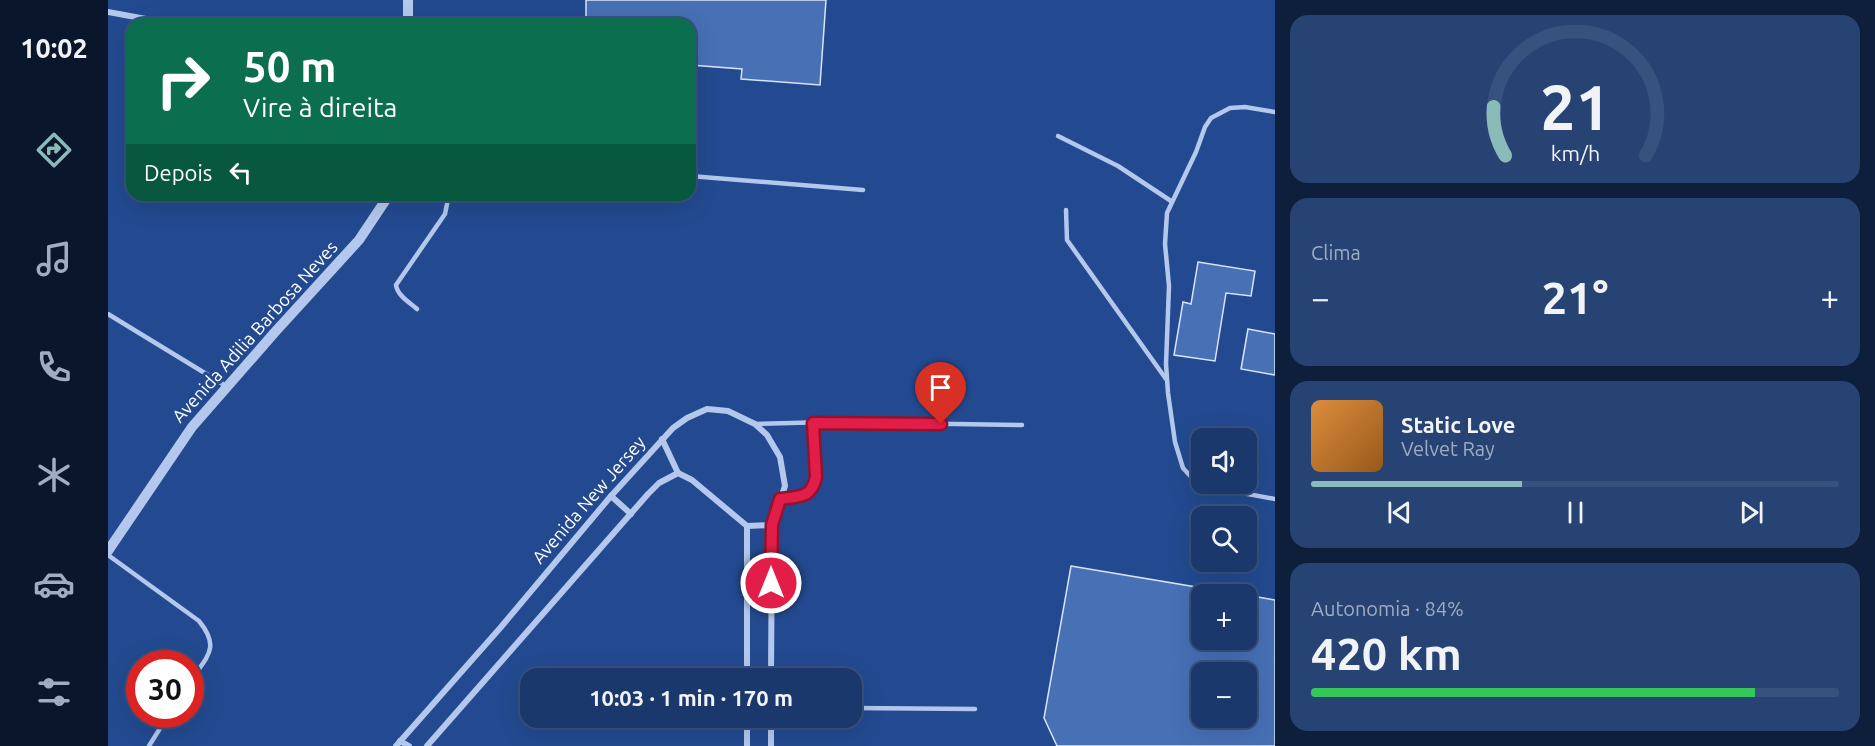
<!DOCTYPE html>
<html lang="pt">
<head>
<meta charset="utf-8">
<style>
  body { margin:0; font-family:Ubuntu,sans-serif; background:#274374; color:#f1f3f6; height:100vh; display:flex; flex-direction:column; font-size:22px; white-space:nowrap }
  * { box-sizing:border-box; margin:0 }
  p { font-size:20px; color:#9facc2 }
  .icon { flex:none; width:33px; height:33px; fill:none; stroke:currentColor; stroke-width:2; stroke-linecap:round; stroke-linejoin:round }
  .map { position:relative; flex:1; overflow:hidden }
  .side { display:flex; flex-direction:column; gap:15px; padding:15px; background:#0e1f3b; width:600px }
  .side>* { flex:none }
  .hud { position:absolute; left:18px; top:18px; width:570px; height:183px; border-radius:18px; box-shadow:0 6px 24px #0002,0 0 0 2px #38527f; background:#0b6e4f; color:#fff; overflow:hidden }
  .tools { position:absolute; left:1083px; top:428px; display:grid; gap:12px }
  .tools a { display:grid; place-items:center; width:66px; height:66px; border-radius:12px; background:#1a386c; box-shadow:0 6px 24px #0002,0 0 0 2px #38527f; font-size:30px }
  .speed { position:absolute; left:18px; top:650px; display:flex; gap:12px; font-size:30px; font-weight:700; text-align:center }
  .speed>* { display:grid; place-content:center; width:78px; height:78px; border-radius:50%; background:#1a386c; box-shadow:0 6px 24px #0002,0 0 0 2px #38527f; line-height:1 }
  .speed .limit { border:9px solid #d22; background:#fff; color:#111 }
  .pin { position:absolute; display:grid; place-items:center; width:51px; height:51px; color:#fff; margin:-62px -26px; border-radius:50% 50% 50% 0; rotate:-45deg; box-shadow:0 0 6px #0007 }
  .pin .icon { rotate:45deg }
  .me { position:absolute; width:66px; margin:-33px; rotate:0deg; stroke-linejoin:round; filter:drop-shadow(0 0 4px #0008) }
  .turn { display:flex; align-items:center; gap:21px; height:126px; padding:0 18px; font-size:27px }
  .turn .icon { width:78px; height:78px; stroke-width:2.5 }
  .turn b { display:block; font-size:42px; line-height:51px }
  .then { display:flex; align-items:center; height:57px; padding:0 18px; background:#0003; gap:12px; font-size:22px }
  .big { font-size:45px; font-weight:700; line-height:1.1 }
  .side .widget { flex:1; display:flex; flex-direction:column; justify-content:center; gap:9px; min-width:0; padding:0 21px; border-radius:18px; background:#274374 }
  .side .dial { align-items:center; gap:0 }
  .dial svg { height:156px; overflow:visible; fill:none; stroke:#38527f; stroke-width:7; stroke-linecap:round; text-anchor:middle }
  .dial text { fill:#f1f3f6; stroke:none }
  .song { display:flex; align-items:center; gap:18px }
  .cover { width:72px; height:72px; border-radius:9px; background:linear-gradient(135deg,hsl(30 70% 55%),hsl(30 70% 35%)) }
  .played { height:6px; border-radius:3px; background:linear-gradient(90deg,#8bbbb9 40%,#38527f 40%) }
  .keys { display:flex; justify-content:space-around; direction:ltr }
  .heat { display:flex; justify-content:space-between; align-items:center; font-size:33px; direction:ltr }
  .charge { height:9px; border-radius:4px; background:linear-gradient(90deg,#34c759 84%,#38527f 0) }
  .trip { position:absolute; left:412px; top:668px; width:342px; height:60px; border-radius:18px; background:#1a386c; box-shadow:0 6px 24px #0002,0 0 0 2px #38527f; font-weight:700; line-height:60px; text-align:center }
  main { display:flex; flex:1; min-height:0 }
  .tabs { display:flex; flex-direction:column; width:108px; justify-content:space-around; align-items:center; background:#0a162b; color:#9facc2 }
  .tabs .icon { width:42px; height:42px }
  .tabs .active { color:#8bbbb9 }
  .tabs b { font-size:27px; color:#f1f3f6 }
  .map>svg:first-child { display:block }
  .building { fill:#4770b5; stroke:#d8e4f9; stroke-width:1.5; fill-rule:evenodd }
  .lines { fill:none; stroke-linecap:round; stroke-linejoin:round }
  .service { stroke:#b3c8ec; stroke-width:4.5 }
  .minor { stroke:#b3c8ec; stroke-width:6 }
  .tertiary { stroke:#b3c8ec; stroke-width:10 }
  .route-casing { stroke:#92132f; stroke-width:15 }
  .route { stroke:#e11d48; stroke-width:10 }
  .labels { text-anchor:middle; stroke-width:6; stroke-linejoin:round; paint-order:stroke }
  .street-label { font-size:18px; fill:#fff; stroke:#234a90 }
</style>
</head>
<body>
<main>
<nav class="tabs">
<b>10:02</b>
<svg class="icon active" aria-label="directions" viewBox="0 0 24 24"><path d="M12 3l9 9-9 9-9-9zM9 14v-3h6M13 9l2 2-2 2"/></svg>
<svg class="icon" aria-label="music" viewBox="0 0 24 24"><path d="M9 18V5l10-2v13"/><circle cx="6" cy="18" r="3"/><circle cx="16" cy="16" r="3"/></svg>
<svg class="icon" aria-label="phone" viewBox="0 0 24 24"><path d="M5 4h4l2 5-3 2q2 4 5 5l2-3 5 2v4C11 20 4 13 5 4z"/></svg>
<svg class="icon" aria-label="climate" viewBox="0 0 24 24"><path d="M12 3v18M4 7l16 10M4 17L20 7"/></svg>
<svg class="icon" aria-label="car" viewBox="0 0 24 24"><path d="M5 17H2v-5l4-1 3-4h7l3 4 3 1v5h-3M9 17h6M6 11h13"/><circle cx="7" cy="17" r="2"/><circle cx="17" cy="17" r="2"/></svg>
<svg class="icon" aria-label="filters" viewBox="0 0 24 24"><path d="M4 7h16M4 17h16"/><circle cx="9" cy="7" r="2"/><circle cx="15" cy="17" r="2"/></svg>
</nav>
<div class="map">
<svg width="1167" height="746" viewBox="0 0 1167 746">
  <rect width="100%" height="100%" fill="#234a90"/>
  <g class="building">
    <path d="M 478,0 L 718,0 L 712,85 L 633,79 L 634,69 L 582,65 L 582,24 L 478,24 Z"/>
    <path d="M 1090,262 L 1147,271 L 1143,296 L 1118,293 L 1107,361 L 1066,355 L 1075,302 L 1083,304 Z"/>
    <path d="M 1140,329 L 1167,334 L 1167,375 L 1133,369 Z"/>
    <path d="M 963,566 L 1094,588 L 1094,639 L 1138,639 L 1138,595 L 1167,600 L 1167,746 L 949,746 L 936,718 ZM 1094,672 L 1138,672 L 1138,717 L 1094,717 Z"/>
  </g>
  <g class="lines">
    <g class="service">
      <path d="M 950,136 L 1010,166 L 1063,201"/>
      <path d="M 582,176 L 755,190"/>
      <path d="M 958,210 L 959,240 L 1058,379"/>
      <path d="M 309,309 C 302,303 289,295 288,285 L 337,214 L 340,199 L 337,195"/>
      <path d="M 0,314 L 118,386"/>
      <path d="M 647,424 L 721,422 L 914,425"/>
      <path d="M 1094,483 L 1085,479 L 1075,468 L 1067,442 L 1060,393 L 1058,364 L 1061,286 L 1057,244 L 1059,213 L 1088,152 L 1097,127 L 1103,118 L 1122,108 L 1137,107 L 1167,112"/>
      <path d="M 1095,483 L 1107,488 L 1167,499"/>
      <path d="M 672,499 C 691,496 703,499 708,477 L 705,423"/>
      <path d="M 0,555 L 91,621 C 113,648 99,656 82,682"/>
      <path d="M 744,708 L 867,709"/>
      <path d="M 41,746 L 61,714"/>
    </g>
    <g class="minor">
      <path d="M 0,12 L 65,24"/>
      <path d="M 554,439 L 570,473"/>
      <path d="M 503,496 L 523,514"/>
      <path d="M 639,678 L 639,526"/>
      <path d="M 292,741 L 301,746"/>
      <path d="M 288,746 L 393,627 L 503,496 L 565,428 L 579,418 L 599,409 L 620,411 L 647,424 L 659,435 L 672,457 L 677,486 L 664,525 L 663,678"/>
      <path d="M 319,746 L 540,494 L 551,483 L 570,473 L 584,480 L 639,526 L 664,525"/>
      <path d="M 639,746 L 639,717"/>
      <path d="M 663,746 L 663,717"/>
    </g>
    <g class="tertiary">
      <path d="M 300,0 L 300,24"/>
      <path d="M 0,551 L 84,427 L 167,332 L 251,240 L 281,195"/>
    </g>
  </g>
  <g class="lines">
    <defs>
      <path id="route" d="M 663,583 L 664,525 L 672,499 C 691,496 703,499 708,477 L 705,423 L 833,424"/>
    </defs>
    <use href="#route" class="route-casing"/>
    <use href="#route" class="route"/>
  </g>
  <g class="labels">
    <g class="street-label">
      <text transform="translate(147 332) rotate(-48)" y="6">Avenida Adilia Barbosa Neves</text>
      <text transform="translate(481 500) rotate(-49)" y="6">Avenida New Jersey</text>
    </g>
  </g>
</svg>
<div class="tools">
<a><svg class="icon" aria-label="sound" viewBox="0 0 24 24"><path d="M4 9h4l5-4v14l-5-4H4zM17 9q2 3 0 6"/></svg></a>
<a><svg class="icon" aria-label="search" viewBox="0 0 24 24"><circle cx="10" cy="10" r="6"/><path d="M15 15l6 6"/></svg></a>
<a>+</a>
<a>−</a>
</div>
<div class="speed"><div class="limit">30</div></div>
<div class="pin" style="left:833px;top:424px;background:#d93025"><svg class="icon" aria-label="arrive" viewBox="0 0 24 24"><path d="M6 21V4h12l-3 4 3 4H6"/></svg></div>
<svg class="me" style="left:663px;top:583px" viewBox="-20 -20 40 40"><circle r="17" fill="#e11d48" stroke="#fff" stroke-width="3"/><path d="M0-11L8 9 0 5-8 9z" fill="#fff"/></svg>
<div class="trip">10:03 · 1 min · 170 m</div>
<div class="hud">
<div class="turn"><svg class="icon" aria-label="right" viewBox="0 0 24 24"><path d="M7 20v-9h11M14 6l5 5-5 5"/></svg><div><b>50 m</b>Vire à direita</div></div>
<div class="then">Depois<svg class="icon" aria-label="left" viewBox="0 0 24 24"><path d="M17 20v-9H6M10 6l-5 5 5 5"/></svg></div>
</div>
</div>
<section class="side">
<div class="widget dial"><svg viewBox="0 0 100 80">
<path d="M14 69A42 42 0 1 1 86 69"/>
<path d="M14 69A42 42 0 0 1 8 44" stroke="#8bbbb9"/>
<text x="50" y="56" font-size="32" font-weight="700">21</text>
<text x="50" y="72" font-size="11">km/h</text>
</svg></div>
<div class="widget"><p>Clima</p>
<div class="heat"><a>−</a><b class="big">21°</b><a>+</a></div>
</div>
<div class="widget">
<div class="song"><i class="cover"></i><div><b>Static Love</b><p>Velvet Ray</p></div></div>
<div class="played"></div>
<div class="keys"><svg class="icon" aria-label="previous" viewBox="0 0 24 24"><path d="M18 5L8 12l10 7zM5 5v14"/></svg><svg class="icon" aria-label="pause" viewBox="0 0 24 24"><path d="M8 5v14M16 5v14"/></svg><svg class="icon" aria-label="next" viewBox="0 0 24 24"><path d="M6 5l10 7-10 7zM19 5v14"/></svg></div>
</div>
<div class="widget"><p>Autonomia · 84%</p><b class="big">420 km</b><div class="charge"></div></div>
</section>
</main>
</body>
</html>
